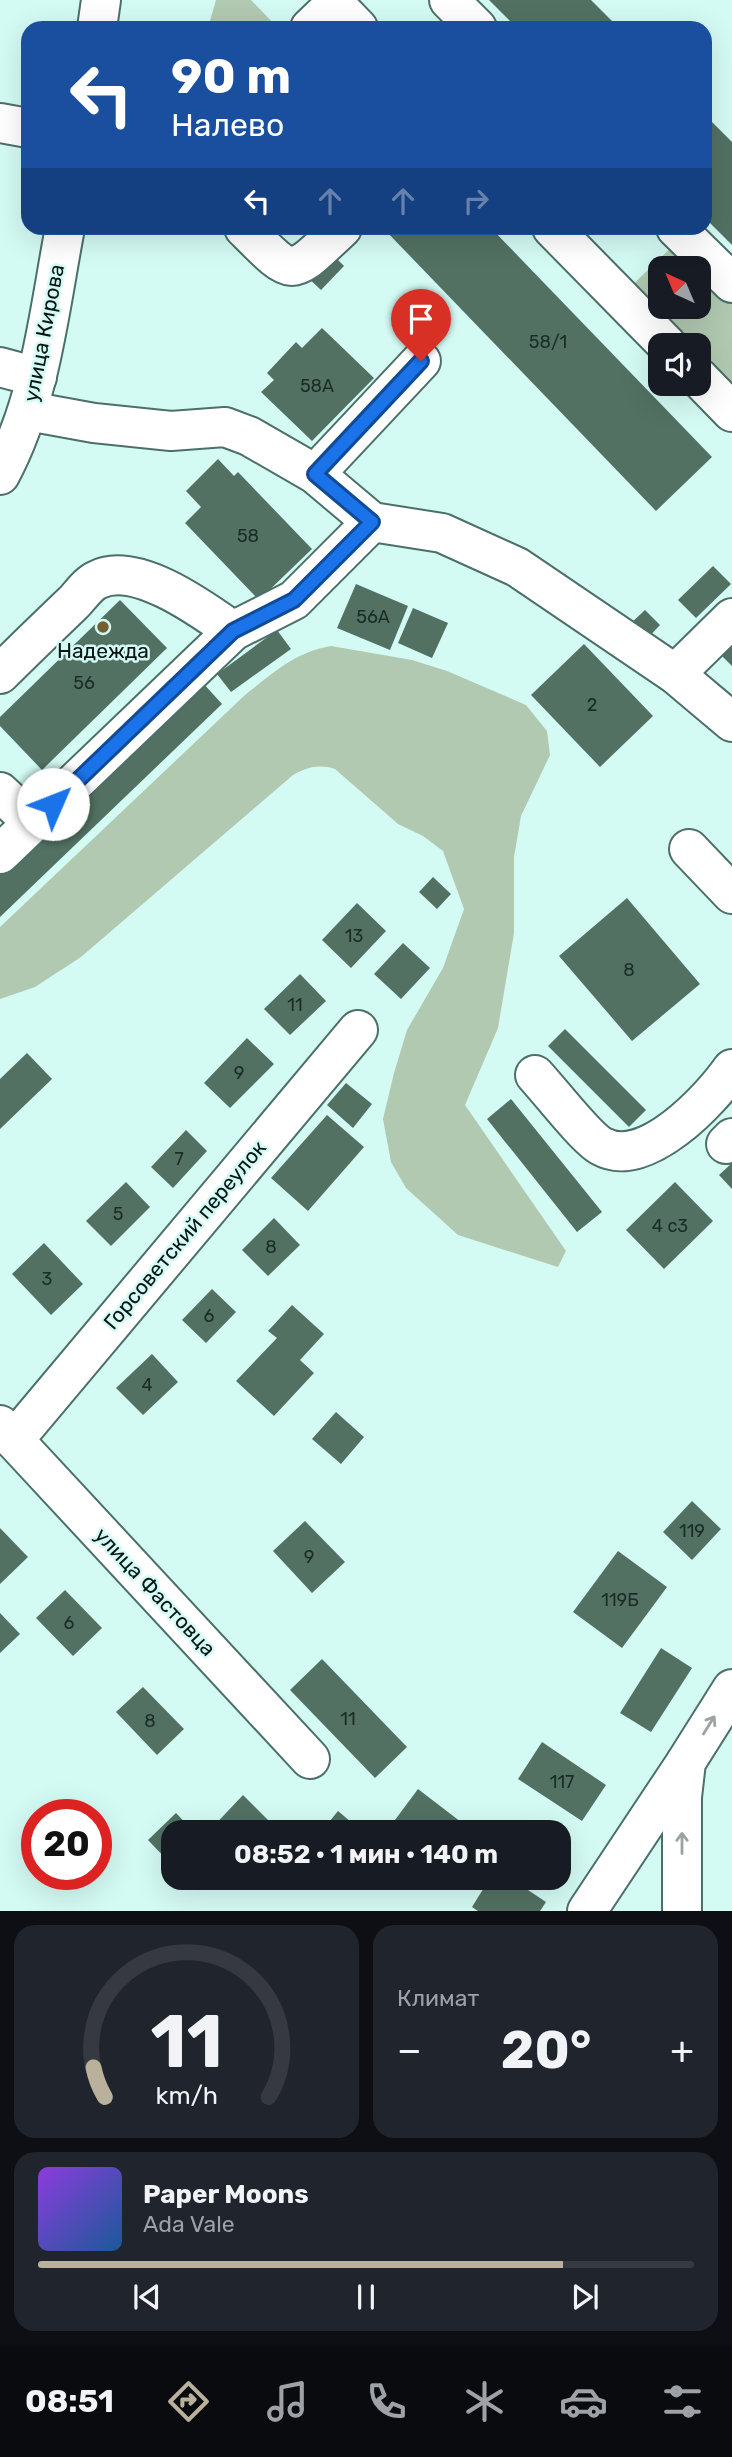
<!DOCTYPE html>
<html lang="ru">
<head>
<meta charset="utf-8">
<style>
  body { margin:0; font-family:Rubik,sans-serif; background:#20242c; color:#f1f3f6; height:100vh; display:flex; flex-direction:column; font-size:26px; white-space:nowrap }
  * { box-sizing:border-box; margin:0 }
  p { font-size:23px; color:#9ea1a6 }
  .icon { flex:none; width:38px; height:38px; fill:none; stroke:currentColor; stroke-width:2; stroke-linecap:round; stroke-linejoin:round }
  .map { position:relative; height:1911px; overflow:hidden }
  .side { display:flex; flex-direction:column; gap:14px; padding:14px; background:#0d0f14; flex:1 }
  .side>* { flex:none }
  .top-card { position:absolute; left:21px; top:21px; width:691px; height:214px; border-radius:21px; box-shadow:0 7px 28px #0002; background:#1a4fa0; color:#fff; overflow:hidden }
  .needle { width:46px; rotate:316deg }
  .controls { position:absolute; left:648px; top:256px; display:grid; gap:14px }
  .controls a { display:grid; place-items:center; width:63px; height:63px; border-radius:14px; background:#171b24; box-shadow:0 7px 28px #0002; font-size:35px }
  .speed { position:absolute; left:21px; top:1799px; display:flex; gap:14px; font-size:35px; font-weight:700; text-align:center }
  .speed>* { display:grid; place-content:center; width:91px; height:91px; border-radius:50%; background:#171b24; box-shadow:0 7px 28px #0002; line-height:1 }
  .speed .limit { border:10px solid #d22; background:#fff; color:#111 }
  .pin { position:absolute; display:grid; place-items:center; width:60px; height:60px; color:#fff; margin:-72px -30px; border-radius:50% 50% 50% 0; rotate:-45deg; box-shadow:0 0 7px #0007 }
  .pin .icon { rotate:45deg }
  .me { position:absolute; width:77px; margin:-38px; rotate:46deg; stroke-linejoin:round; filter:drop-shadow(0 0 5px #0008) }
  .turn { display:flex; align-items:center; gap:24px; height:147px; padding:0 35px; font-size:32px }
  .turn .icon { width:91px; height:91px; stroke-width:2.5 }
  .turn b { display:block; font-size:49px; line-height:60px }
  .lanes { display:flex; align-items:center; height:66px; padding:0 35px; background:#0003; justify-content:center; gap:35px; direction:ltr }
  .lanes .off { opacity:.35 }
  .big { font-size:52px; font-weight:700; line-height:1.1 }
  .side .tile { flex:1; display:flex; flex-direction:column; justify-content:center; gap:10px; min-width:0; padding:0 24px; border-radius:21px; background:#20242c }
  .side .dial { align-items:center; gap:0 }
  .dial svg { height:182px; overflow:visible; fill:none; stroke:#363941; stroke-width:7; stroke-linecap:round; text-anchor:middle }
  .dial text { fill:#f1f3f6; stroke:none }
  .song { display:flex; align-items:center; gap:21px }
  .cover { width:84px; height:84px; border-radius:10px; background:linear-gradient(135deg,hsl(270 70% 55%),hsl(210 70% 35%)) }
  .played { height:7px; border-radius:4px; background:linear-gradient(90deg,#b9b19c 80%,#363941 80%) }
  .keys { display:flex; justify-content:space-around; direction:ltr }
  .heat { display:flex; justify-content:space-between; align-items:center; font-size:38px; direction:ltr }
  .side .tiles { flex:1; display:grid; gap:14px; grid-template-columns:1fr 1fr }
  .tile:last-child { grid-column:span 2 }
  .trip { position:absolute; left:161px; top:1820px; width:410px; height:70px; border-radius:21px; background:#171b24; box-shadow:0 7px 28px #0002; font-weight:700; line-height:70px; text-align:center }
  .menu { display:flex; height:112px; justify-content:space-around; align-items:center; background:#090b0e; color:#9ea1a6 }
  .menu .icon { width:49px; height:49px }
  .menu .on { color:#b9b19c }
  .menu b { font-size:32px; color:#f1f3f6 }
  .map>svg:first-child { display:block }
  .green { fill:#b1c9b1; fill-rule:evenodd }
  .building { fill:#527163 }
  .lines { fill:none; stroke-linecap:round; stroke-linejoin:round }
  .minor-casing { stroke:#4c6f69; stroke-width:42 }
  .major-casing { stroke:#4c6f69; stroke-width:42 }
  .minor { stroke:#fff; stroke-width:38 }
  .major { stroke:#fff; stroke-width:38 }
  .oneway { stroke:#9ca1a1 }
  .route-casing { stroke:#114b97; stroke-width:18 }
  .route { stroke:#1a73e8; stroke-width:12 }
  .poi-dot { fill:#74602f; stroke:#d4faf4; stroke-width:2.5 }
  .labels { text-anchor:middle; stroke-width:5; stroke-linejoin:round; paint-order:stroke }
  .number-label { font-size:18px; fill:#1a2c27 }
  .street-label { font-size:21px; fill:#071513; stroke:#d4faf4 }
  .poi-label { font-size:21px; fill:#071513; stroke:#d4faf4 }
</style>
</head>
<body>
<div class="map">
<svg width="732" height="1911" viewBox="0 0 732 1911">
  <rect width="100%" height="100%" fill="#d4faf4"/>
  <g class="green">
    <path d="M 216,0 L 251,0 L 278,28 L 208,28 Z"/>
    <path d="M 675,244 L 732,302 L 732,400 L 698,365 L 698,345 L 678,345 L 626,291 ZM 660,268 L 698,268 L 698,306 L 660,306 Z"/>
    <path d="M 331,646 L 412,660 L 447,671 L 526,705 L 547,731 L 550,755 L 521,816 L 514,857 L 514,933 L 498,1028 L 465,1105 L 566,1251 L 558,1267 L 458,1235 L 406,1188 L 391,1162 L 383,1119 L 394,1073 L 407,1030 L 443,968 L 464,909 L 443,851 L 423,836 L 398,824 L 335,769 C 318,764 308,767 293,775 L 81,957 L 35,987 L 0,999 L 0,927 L 245,695 C 273,673 295,652 331,646 Z"/>
  </g>
  <g class="building">
    <path d="M 489,0 L 591,0 L 619,28 L 517,28 Z"/>
    <path d="M 705,115 L 732,142 L 732,245 L 705,218 Z"/>
    <path d="M 383,228 L 491,228 L 712,457 L 656,511 Z"/>
    <path d="M 328,250 L 344,266 L 321,290 L 305,275 Z"/>
    <path d="M 322,328 L 374,378 L 312,441 L 261,392 L 274,380 L 267,373 L 296,342 L 302,348 Z"/>
    <path d="M 218,459 L 234,476 L 238,472 L 312,549 L 259,600 L 185,523 L 201,507 L 186,491 Z"/>
    <path d="M 713,566 L 731,584 L 696,618 L 678,600 Z"/>
    <path d="M 356,584 L 408,606 L 390,650 L 337,628 Z"/>
    <path d="M 120,600 L 167,648 L 42,770 L 0,726 L 0,717 Z"/>
    <path d="M 413,608 L 448,623 L 432,658 L 398,643 Z"/>
    <path d="M 645,610 L 660,625 L 645,641 L 629,625 Z"/>
    <path d="M 277,630 L 291,649 L 231,692 L 217,674 Z"/>
    <path d="M 732,631 L 732,666 L 714,648 Z"/>
    <path d="M 584,644 L 653,716 L 600,767 L 531,695 Z"/>
    <path d="M 202,682 L 222,704 L 0,917 L 0,875 Z"/>
    <path d="M 433,877 L 451,894 L 437,909 L 419,892 Z"/>
    <path d="M 627,898 L 700,984 L 632,1041 L 559,956 Z"/>
    <path d="M 357,903 L 386,931 L 351,968 L 322,940 Z"/>
    <path d="M 403,943 L 430,968 L 401,999 L 374,974 Z"/>
    <path d="M 300,974 L 326,1001 L 290,1035 L 264,1009 Z"/>
    <path d="M 565,1029 L 646,1110 L 629,1127 L 548,1046 Z"/>
    <path d="M 247,1038 L 274,1064 L 230,1108 L 204,1083 Z"/>
    <path d="M 27,1053 L 52,1079 L 0,1129 L 0,1079 Z"/>
    <path d="M 346,1083 L 372,1104 L 353,1128 L 327,1105 Z"/>
    <path d="M 511,1099 L 602,1212 L 577,1232 L 487,1119 Z"/>
    <path d="M 327,1115 L 364,1147 L 308,1211 L 271,1178 Z"/>
    <path d="M 186,1130 L 207,1151 L 173,1188 L 151,1167 Z"/>
    <path d="M 732,1163 L 732,1189 L 719,1175 Z"/>
    <path d="M 126,1182 L 150,1207 L 111,1246 L 86,1221 Z"/>
    <path d="M 675,1182 L 713,1221 L 664,1269 L 626,1230 Z"/>
    <path d="M 274,1218 L 300,1245 L 268,1276 L 242,1250 Z"/>
    <path d="M 44,1243 L 83,1284 L 51,1315 L 12,1274 Z"/>
    <path d="M 212,1289 L 236,1312 L 206,1343 L 182,1320 Z"/>
    <path d="M 292,1305 L 324,1334 L 300,1360 L 314,1373 L 274,1416 L 236,1381 L 277,1338 L 268,1331 Z"/>
    <path d="M 152,1354 L 178,1382 L 143,1415 L 116,1388 Z"/>
    <path d="M 336,1412 L 364,1437 L 341,1464 L 312,1439 Z"/>
    <path d="M 692,1501 L 721,1529 L 692,1560 L 663,1532 Z"/>
    <path d="M 305,1521 L 345,1562 L 312,1593 L 273,1551 Z"/>
    <path d="M 0,1528 L 28,1557 L 0,1584 Z"/>
    <path d="M 618,1551 L 667,1587 L 622,1648 L 573,1612 Z"/>
    <path d="M 65,1590 L 102,1628 L 73,1656 L 36,1618 Z"/>
    <path d="M 0,1613 L 20,1634 L 0,1653 Z"/>
    <path d="M 661,1648 L 692,1668 L 651,1732 L 620,1713 Z"/>
    <path d="M 322,1659 L 407,1747 L 375,1778 L 290,1690 Z"/>
    <path d="M 143,1687 L 184,1729 L 157,1755 L 116,1712 Z"/>
    <path d="M 542,1742 L 606,1785 L 582,1821 L 518,1779 Z"/>
    <path d="M 418,1789 L 474,1832 L 394,1832 L 389,1828 Z"/>
    <path d="M 243,1795 L 280,1832 L 209,1831 Z"/>
    <path d="M 338,1811 L 363,1832 L 321,1832 Z"/>
    <path d="M 176,1813 L 194,1832 L 173,1832 L 173,1858 L 169,1862 L 148,1840 Z"/>
    <path d="M 490,1878 L 510,1878 L 546,1902 L 540,1911 L 478,1911 L 472,1907 Z"/>
  </g>
  <g class="lines">
    <defs>
      <g id="minor">
        <path d="M 331,0 L 358,28"/>
        <path d="M 449,0 L 477,28"/>
        <path d="M 310,28 L 335,4"/>
        <path d="M 0,123 L 28,128"/>
        <path d="M 244,228 C 296,280 289,277 342,228"/>
        <path d="M 552,228 L 667,345"/>
        <path d="M 676,228 L 732,283"/>
        <path d="M 0,367 L 37,377"/>
        <path d="M 698,377 L 732,412"/>
        <path d="M 28,411 L 94,423 L 171,431 L 225,427 L 249,436 L 315,474 L 372,522 L 442,533 L 517,567 L 675,674 L 732,722"/>
        <path d="M 315,474 L 421,361"/>
        <path d="M 0,674 C 24,650 49,626 73,603 C 80,596 88,584 97,580 C 135,560 202,609 233,631"/>
        <path d="M 675,674 L 732,618"/>
        <path d="M 0,792 L 33,823"/>
        <path d="M 689,849 L 732,894"/>
        <path d="M 0,854 L 233,631 L 294,600 L 372,522"/>
        <path d="M 535,1075 C 549,1090 586,1138 601,1146 C 645,1171 711,1099 732,1069"/>
        <path d="M 726,1144 L 732,1138"/>
        <path d="M 0,1425 L 310,1759"/>
        <path d="M 14,1440 L 358,1030"/>
        <path d="M 587,1911 L 686,1762"/>
      </g>
      <g id="major">
        <path d="M 97,28 L 101,0"/>
        <path d="M 0,475 C 41,399 49,311 65,228"/>
        <path d="M 682,1911 L 682,1797 L 686,1762 L 732,1689"/>
      </g>
    </defs>
    <use href="#minor" class="minor-casing"/>
    <use href="#major" class="major-casing"/>
    <use href="#minor" class="minor"/>
    <use href="#major" class="major"/>
  </g>
  <defs><path id="oneway-shaft" d="M-6 0H5M1.5-3L5.5 0L1.5 3" fill="none" stroke-width="1.6" stroke-linecap="round" stroke-linejoin="round" transform="scale(1.75)"/></defs>
  <g class="oneway">
    <use href="#oneway-shaft" transform="translate(709 1725) rotate(-58)"/>
    <use href="#oneway-shaft" transform="translate(682 1843) rotate(-90)"/>
  </g>
  <g class="lines">
    <defs>
      <path id="route" d="M 53,804 L 233,631 L 294,600 L 372,522 L 315,474 L 421,361"/>
    </defs>
    <use href="#route" class="route-casing"/>
    <use href="#route" class="route"/>
  </g>
  <circle class="poi-dot" cx="103" cy="627" r="7"/>
  <g class="labels">
    <g class="number-label">
      <text x="548" y="348">58/1</text>
      <text x="317" y="392">58А</text>
      <text x="248" y="542">58</text>
      <text x="373" y="623">56А</text>
      <text x="84" y="689">56</text>
      <text x="592" y="711">2</text>
      <text x="354" y="942">13</text>
      <text x="629" y="976">8</text>
      <text x="295" y="1011">11</text>
      <text x="239" y="1079">9</text>
      <text x="179" y="1165">7</text>
      <text x="118" y="1220">5</text>
      <text x="670" y="1232">4 с3</text>
      <text x="271" y="1253">8</text>
      <text x="47" y="1285">3</text>
      <text x="209" y="1322">6</text>
      <text x="147" y="1391">4</text>
      <text x="692" y="1537">119</text>
      <text x="309" y="1563">9</text>
      <text x="620" y="1606">119Б</text>
      <text x="69" y="1629">6</text>
      <text x="348" y="1725">11</text>
      <text x="150" y="1727">8</text>
      <text x="562" y="1788">117</text>
    </g>
    <g class="street-label">
      <text transform="translate(44 333) rotate(-79)" y="7">улица Кирова</text>
      <text transform="translate(185 1235) rotate(-50)" y="7">Горсоветский переулок</text>
      <text transform="translate(155 1592) rotate(47)" y="7">улица Фастовца</text>
    </g>
    <g class="poi-label">
      <text x="103" y="658">Надежда</text>
    </g>
  </g>
</svg>
<div class="controls">
<a><svg class="needle" viewBox="-14 -14 28 28"><path d="M0-13l5 13h-10z" fill="#e53935"/><path d="M0 13l5-13h-10z" fill="#9ea1a6"/></svg></a>
<a><svg class="icon" aria-label="sound" viewBox="0 0 24 24"><path d="M4 9h4l5-4v14l-5-4H4zM17 9q2 3 0 6"/></svg></a>
</div>
<div class="speed"><div class="limit">20</div></div>
<div class="pin" style="left:421px;top:361px;background:#d93025"><svg class="icon" aria-label="arrive" viewBox="0 0 24 24"><path d="M6 21V4h12l-3 4 3 4H6"/></svg></div>
<svg class="me" style="left:53px;top:804px" viewBox="-20 -20 40 40"><circle r="19" fill="#fff"/><path d="M0-13L10 11 0 6-10 11z" fill="#1a73e8"/></svg>
<div class="trip">08:52 · 1 мин · 140 m</div>
<div class="top-card">
<div class="turn"><svg class="icon" aria-label="left" viewBox="0 0 24 24"><path d="M17 20v-9H6M10 6l-5 5 5 5"/></svg><div><b>90 m</b>Налево</div></div>
<div class="lanes"><svg class="icon" aria-label="left" viewBox="0 0 24 24"><path d="M17 20v-9H6M10 6l-5 5 5 5"/></svg><svg class="icon off" aria-label="ahead" viewBox="0 0 24 24"><path d="M12 20V5M6 11l6-6 6 6"/></svg><svg class="icon off" aria-label="ahead" viewBox="0 0 24 24"><path d="M12 20V5M6 11l6-6 6 6"/></svg><svg class="icon off" aria-label="right" viewBox="0 0 24 24"><path d="M7 20v-9h11M14 6l5 5-5 5"/></svg></div>
</div>
</div>
<section class="side">
<div class="tiles">
<div class="tile dial"><svg viewBox="0 0 100 80">
<path d="M14 69A42 42 0 1 1 86 69"/>
<path d="M14 69A42 42 0 0 1 9 56" stroke="#b9b19c"/>
<text x="50" y="56" font-size="32" font-weight="700">11</text>
<text x="50" y="72" font-size="11">km/h</text>
</svg></div>
<div class="tile"><p>Климат</p>
<div class="heat"><a>−</a><b class="big">20°</b><a>+</a></div>
</div>
<div class="tile">
<div class="song"><i class="cover"></i><div><b>Paper Moons</b><p>Ada Vale</p></div></div>
<div class="played"></div>
<div class="keys"><svg class="icon" aria-label="previous" viewBox="0 0 24 24"><path d="M18 5L8 12l10 7zM5 5v14"/></svg><svg class="icon" aria-label="pause" viewBox="0 0 24 24"><path d="M8 5v14M16 5v14"/></svg><svg class="icon" aria-label="next" viewBox="0 0 24 24"><path d="M6 5l10 7-10 7zM19 5v14"/></svg></div>
</div>
</div>
</section>
<nav class="menu">
<b>08:51</b>
<svg class="icon on" aria-label="directions" viewBox="0 0 24 24"><path d="M12 3l9 9-9 9-9-9zM9 14v-3h6M13 9l2 2-2 2"/></svg>
<svg class="icon" aria-label="music" viewBox="0 0 24 24"><path d="M9 18V5l10-2v13"/><circle cx="6" cy="18" r="3"/><circle cx="16" cy="16" r="3"/></svg>
<svg class="icon" aria-label="phone" viewBox="0 0 24 24"><path d="M5 4h4l2 5-3 2q2 4 5 5l2-3 5 2v4C11 20 4 13 5 4z"/></svg>
<svg class="icon" aria-label="climate" viewBox="0 0 24 24"><path d="M12 3v18M4 7l16 10M4 17L20 7"/></svg>
<svg class="icon" aria-label="car" viewBox="0 0 24 24"><path d="M5 17H2v-5l4-1 3-4h7l3 4 3 1v5h-3M9 17h6M6 11h13"/><circle cx="7" cy="17" r="2"/><circle cx="17" cy="17" r="2"/></svg>
<svg class="icon" aria-label="filters" viewBox="0 0 24 24"><path d="M4 7h16M4 17h16"/><circle cx="9" cy="7" r="2"/><circle cx="15" cy="17" r="2"/></svg>
</nav>
</body>
</html>
